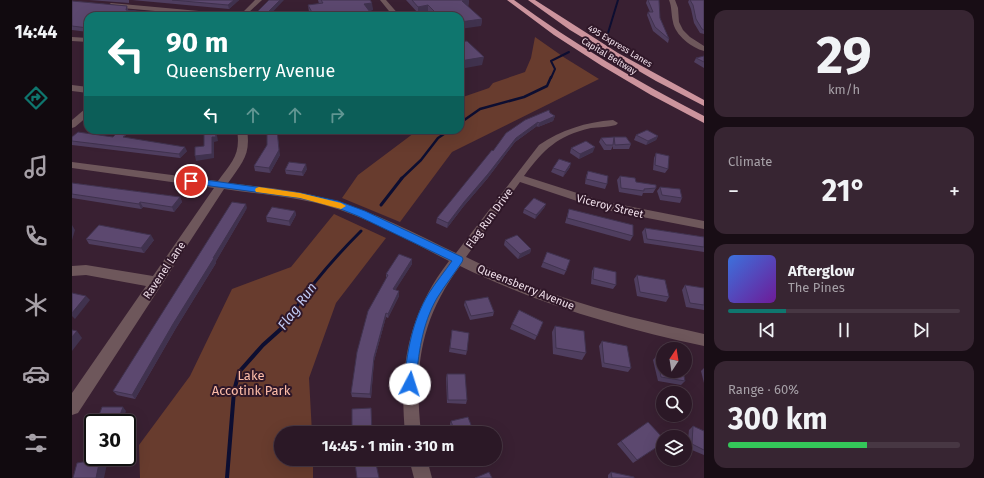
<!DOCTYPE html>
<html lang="en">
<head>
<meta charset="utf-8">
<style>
  body { margin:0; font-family:"Fira Sans",sans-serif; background:#372532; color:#f1f3f6; height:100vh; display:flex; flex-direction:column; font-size:15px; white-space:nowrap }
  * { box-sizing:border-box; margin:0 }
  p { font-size:13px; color:#a6a0a7 }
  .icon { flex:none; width:22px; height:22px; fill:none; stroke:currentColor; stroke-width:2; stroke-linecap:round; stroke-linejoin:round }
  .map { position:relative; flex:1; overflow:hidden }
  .side { display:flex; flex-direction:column; gap:10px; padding:10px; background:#180d15; width:280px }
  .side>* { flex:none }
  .guide { position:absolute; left:12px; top:12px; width:380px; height:122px; border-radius:12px; box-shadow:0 4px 16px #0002,0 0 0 1px #473743; background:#0f766e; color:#fff; overflow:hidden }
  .needle { width:26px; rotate:12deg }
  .tools { position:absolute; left:584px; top:342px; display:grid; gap:8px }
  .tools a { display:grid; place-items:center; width:36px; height:36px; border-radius:50%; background:#2b1826; box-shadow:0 4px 16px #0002,0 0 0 1px #473743; font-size:20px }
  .speed { position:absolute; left:12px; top:414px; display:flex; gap:8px; font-size:20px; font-weight:700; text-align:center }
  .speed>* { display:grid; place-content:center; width:52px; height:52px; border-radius:50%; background:#2b1826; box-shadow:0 4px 16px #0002,0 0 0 1px #473743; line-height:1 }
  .speed .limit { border:2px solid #111; border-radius:6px; background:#fff; color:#111 }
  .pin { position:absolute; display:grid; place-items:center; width:34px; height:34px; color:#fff; margin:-17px; border:2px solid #fff; border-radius:50%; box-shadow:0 1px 4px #0007 }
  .me { position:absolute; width:44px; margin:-22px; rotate:5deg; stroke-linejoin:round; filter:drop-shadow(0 0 3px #0008) }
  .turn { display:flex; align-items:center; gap:14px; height:84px; padding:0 16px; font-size:18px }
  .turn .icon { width:52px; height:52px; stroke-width:2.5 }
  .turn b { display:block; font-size:28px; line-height:34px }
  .lanes { display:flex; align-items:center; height:38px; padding:0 16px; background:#0003; justify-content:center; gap:20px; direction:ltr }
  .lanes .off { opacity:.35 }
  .big { font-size:30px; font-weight:700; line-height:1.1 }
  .side .widget { flex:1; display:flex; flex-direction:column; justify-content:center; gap:6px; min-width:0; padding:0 14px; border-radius:12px; background:#372532 }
  .side .dial { align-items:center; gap:0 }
  .dial b { font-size:52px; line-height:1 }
  .song { display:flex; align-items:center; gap:12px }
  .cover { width:48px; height:48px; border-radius:6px; background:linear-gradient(135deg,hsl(220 70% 55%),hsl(280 70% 35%)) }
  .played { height:4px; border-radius:2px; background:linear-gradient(90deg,#0f766e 25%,#473743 25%) }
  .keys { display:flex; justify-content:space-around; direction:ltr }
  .heat { display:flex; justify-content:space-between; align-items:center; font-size:22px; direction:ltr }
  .charge { height:6px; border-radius:3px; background:linear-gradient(90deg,#34c759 60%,#473743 0) }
  .trip { position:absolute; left:202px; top:426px; width:228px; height:40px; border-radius:20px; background:#2b1826; box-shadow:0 4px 16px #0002,0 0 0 1px #473743; font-weight:700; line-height:40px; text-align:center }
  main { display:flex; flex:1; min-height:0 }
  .tabs { display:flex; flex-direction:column; width:72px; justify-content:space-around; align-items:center; background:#110a0f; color:#a6a0a7 }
  .tabs .icon { width:28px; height:28px }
  .tabs .active { color:#0f766e }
  .tabs b { font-size:18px; color:#f1f3f6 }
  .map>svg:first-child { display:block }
  .green { fill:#683c2e }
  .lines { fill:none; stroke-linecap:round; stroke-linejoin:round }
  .stream-far3 { stroke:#0d0e31; stroke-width:2 }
  .stream-far2 { stroke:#0d0e31; stroke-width:2.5 }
  .stream-far1 { stroke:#0d0e31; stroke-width:3 }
  .stream { stroke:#0d0e31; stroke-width:4 }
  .minor { fill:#6e575b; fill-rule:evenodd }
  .highway { fill:#cc949d; fill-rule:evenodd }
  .wall { fill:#4f3e5f }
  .shaded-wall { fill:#40324e }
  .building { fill:#5c486f; stroke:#40324e }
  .route { fill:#1a73e8; stroke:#114b97 }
  .slow { fill:#f59e0b }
  .labels { text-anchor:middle; stroke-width:4; stroke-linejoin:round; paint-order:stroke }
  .far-street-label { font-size:9px; fill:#efdee9; stroke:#2f1728 }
  .street-label { font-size:11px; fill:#efdee9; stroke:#2f1728 }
  .near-park-label { font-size:13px; fill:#fcbca8; stroke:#2f1728 }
  .near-water-label { font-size:14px; font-style:italic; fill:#c1c9f3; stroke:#2f1728 }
</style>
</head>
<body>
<main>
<nav class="tabs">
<b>14:44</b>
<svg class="icon active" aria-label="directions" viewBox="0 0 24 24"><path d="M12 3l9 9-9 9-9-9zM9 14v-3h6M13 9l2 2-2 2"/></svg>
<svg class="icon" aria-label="music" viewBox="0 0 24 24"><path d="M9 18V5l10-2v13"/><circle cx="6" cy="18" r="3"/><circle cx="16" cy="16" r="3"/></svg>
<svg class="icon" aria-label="phone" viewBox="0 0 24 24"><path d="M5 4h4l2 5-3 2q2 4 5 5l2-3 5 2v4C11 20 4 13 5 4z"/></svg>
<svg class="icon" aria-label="climate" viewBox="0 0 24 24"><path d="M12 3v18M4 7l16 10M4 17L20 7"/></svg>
<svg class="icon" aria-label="car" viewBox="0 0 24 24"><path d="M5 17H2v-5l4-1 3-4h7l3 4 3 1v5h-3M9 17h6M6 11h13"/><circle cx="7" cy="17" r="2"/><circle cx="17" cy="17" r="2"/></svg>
<svg class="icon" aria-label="filters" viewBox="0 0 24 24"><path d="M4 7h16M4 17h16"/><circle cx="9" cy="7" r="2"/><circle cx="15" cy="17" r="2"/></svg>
</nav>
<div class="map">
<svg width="632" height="478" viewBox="0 0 632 478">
  <rect width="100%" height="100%" fill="#392032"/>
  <g class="green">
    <path d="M 463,37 L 493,58 L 527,79 L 380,152 L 328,222 L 270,198 L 286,175 L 346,130 L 388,130 L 388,98 L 417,88 L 421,83 L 453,72 L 459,58 Z"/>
    <path d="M 262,214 L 314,238 L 264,303 L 237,378 L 240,433 L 209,433 L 209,459 L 241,459 L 241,478 L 68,478 L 67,445 L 118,376 L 160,289 L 219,267 Z"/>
  </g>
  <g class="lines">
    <g class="stream-far3">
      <path d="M 536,33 L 546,0"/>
      <path d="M 479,78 L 483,69 L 479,61 L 497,52"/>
    </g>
    <g class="stream-far2">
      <path d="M 388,123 L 408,109 L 452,97 L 475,86 L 479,77"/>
      <path d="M 329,179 L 349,160 L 366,138 L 378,130"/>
    </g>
    <g class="stream-far1">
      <path d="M 309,205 L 330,178"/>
      <path d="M 223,309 C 242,281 265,255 289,231"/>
    </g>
    <path class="stream" d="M 155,478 L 162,391 L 167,372 L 191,345 L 210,328 L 224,308"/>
    <g class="minor">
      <path d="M 183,0 L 190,0 L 175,14 L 169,16 L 138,16 L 39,7 L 36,5 L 39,3 L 160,14 L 171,12 Z"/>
      <path d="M 308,0 L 314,0 L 328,16 L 321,16 Z"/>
      <path d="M 597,0 L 603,0 L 606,8 L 607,22 L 611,30 L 618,37 L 632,46 L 632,51 C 620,48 603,35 601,22 C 599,14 600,7 597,0 Z"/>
      <path d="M 0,37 L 16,38 L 16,42 L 0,41 Z"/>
      <path d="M 0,85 L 16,87 L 16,93 L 0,91 Z"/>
      <path d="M 16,108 L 16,116 L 3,127 L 0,128 L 0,120 L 13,109 Z"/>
      <path d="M 541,120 L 546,123 L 544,125 C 536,127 528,127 519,128 C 485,136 472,149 452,176 L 530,201 L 632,221 L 632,229 L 529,209 L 448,182 L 394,257 C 424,272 455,286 487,296 C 534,312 583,323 632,334 L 632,346 C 547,328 466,304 388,266 C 348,320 342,367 349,433 L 333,433 C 327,367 336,314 377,261 C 337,241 296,217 252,205 C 220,196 185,194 152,189 L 6,413 L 0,415 L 0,393 L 74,286 L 14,275 L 0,276 L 0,266 L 14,265 L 81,276 L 142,188 L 0,168 L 0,162 L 146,181 C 160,162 169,155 165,130 L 175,130 C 179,155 170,163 156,183 C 190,187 224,190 256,199 C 301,211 342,233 384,253 L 467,145 C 489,130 514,122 541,120 Z"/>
      <path d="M 337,459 L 355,459 L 360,478 L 342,478 Z"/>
    </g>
    <g class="highway">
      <path d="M 435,0 L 442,0 C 502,44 566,82 632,116 L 632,123 L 579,95 L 530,66 L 482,35 Z"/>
      <path d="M 456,0 L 463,0 L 546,53 L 632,100 L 632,106 L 584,81 L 541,56 L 498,30 Z"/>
    </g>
  </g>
  <g class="wall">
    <path d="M 17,0 L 57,0 L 57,3 Z"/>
    <path d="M 60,0 L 167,0 L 157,9 Z"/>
    <path d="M 246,0 L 298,0 L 301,10 L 297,11 L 301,16 L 239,16 L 237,12 L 236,5 L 247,4 Z"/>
    <path d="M 334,0 L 397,0 L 396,7 L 410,19 L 409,26 L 388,16 L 360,16 L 356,12 L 346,13 Z"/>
    <path d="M 575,0 L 587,0 L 588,18 L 597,39 L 596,43 L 581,31 L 575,15 L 576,12 L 578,12 L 574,3 Z"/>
    <path d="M 617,0 L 632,0 L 632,34 L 628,33 L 622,23 L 619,9 L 616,2 Z"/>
    <path d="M 0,1 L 55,6 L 56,10 L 106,15 L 106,16 L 16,16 L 16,32 L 0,30 Z"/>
    <path d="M 632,56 L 632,68 L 622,62 L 624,58 Z"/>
    <path d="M 478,113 L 483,116 L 481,121 L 466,127 L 465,126 L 443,142 L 415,179 L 391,207 L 375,228 L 364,223 L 365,218 L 421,151 Z"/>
    <path d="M 564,135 L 586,136 L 584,140 L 574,145 L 562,140 Z"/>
    <path d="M 0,137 L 41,137 L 55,138 L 115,151 L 108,158 L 0,145 Z"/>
    <path d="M 554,137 L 559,144 L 557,149 L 541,149 L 541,146 L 539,150 L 532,150 L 527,142 L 529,138 Z"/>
    <path d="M 195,145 L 208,155 L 198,173 L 183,171 L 182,166 Z"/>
    <path d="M 499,148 L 521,152 L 507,159 L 498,153 Z"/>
    <path d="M 584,153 L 596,169 L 593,173 L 581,170 L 582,158 Z"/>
    <path d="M 498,167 L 491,177 L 479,172 L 481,168 Z"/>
    <path d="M 235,169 L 231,176 L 214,174 L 213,170 Z"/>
    <path d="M 516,171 L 535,184 L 533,189 L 513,184 L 514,176 Z"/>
    <path d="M 548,176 L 564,182 L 584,188 L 581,193 L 571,193 L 570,196 L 547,192 L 545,180 Z"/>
    <path d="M 0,183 L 108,197 L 110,202 L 102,212 L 71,207 L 69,209 L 0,198 Z"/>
    <path d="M 588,187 L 610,198 L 608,203 L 588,200 L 585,191 Z"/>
    <path d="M 474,204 L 472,208 L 463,219 L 451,213 L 452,209 Z"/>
    <path d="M 175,208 L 144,261 L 144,263 L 104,328 L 63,399 L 45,395 L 41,391 Z"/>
    <path d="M 497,209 L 561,236 L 558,241 L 493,223 Z"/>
    <path d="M 223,211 L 224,215 L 218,226 L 195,222 L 194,217 Z"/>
    <path d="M 573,228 L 632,237 L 632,252 L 572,243 L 570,232 Z"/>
    <path d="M 14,239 L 82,240 L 72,253 L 17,244 Z"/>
    <path d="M 433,240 L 459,249 L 458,253 L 446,259 L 432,245 Z"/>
    <path d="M 475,252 L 494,271 L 492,275 L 469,267 Z"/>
    <path d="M 340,259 L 340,264 L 323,290 L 327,296 L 316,318 L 314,317 L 302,361 L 299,398 L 280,397 L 279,393 L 314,279 L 314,274 Z"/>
    <path d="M 522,267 L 544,285 L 541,289 L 519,284 L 520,271 Z"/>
    <path d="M 565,275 L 597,297 L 594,302 L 565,296 L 562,279 Z"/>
    <path d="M 613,285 L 632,288 L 632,310 L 614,307 L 610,290 Z"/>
    <path d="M 393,301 L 422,312 L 421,316 L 398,320 L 392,305 Z"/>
    <path d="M 471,322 L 463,340 L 438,329 L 440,324 Z"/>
    <path d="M 483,326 L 514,353 L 510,360 L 481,354 L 480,332 Z"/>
    <path d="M 380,330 L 395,351 L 394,355 L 377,352 Z"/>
    <path d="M 530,341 L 559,368 L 556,372 L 530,367 L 527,346 Z"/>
    <path d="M 585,355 L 613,381 L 609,385 L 586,381 L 581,360 Z"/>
    <path d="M 632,368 L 632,383 L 629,371 Z"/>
    <path d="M 375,374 L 395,400 L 394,404 L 375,403 L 374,378 Z"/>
    <path d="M 379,421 L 402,433 L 380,433 L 378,424 Z"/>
    <path d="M 621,426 L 632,431 L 632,455 L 615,448 L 617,430 Z"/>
    <path d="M 21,430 L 21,448 L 20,448 L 15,444 Z"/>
    <path d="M 591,438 L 591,443 L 561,463 L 545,444 L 549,441 Z"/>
    <path d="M 539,472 L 562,478 L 536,478 L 536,475 Z"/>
  </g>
  <g class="shaded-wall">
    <path d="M 162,0 L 167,0 L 157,9 L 156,5 Z"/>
    <path d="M 208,0 L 212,0 L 197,16 L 192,16 Z"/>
    <path d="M 397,0 L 396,7 L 389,7 L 390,1 Z"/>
    <path d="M 300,3 L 301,10 L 292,11 L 292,4 Z"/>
    <path d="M 356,5 L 356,12 L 346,13 L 346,7 Z"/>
    <path d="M 410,19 L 409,26 L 388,29 L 388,22 Z"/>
    <path d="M 412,57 L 410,65 L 388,69 L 388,61 Z"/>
    <path d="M 483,116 L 481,121 L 466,127 L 467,123 Z"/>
    <path d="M 466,122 L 465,126 L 443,142 L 415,179 L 391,207 L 375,228 L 376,223 L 392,202 L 444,138 Z"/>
    <path d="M 143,130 L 144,130 L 146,141 L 142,142 L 142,158 L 124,161 L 123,156 L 140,137 Z"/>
    <path d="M 205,130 L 208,155 L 198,173 L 197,168 Z"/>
    <path d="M 264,130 L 291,130 L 265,135 Z"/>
    <path d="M 586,136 L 584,140 L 574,145 L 576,141 Z"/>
    <path d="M 113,147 L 115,151 L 108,158 L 107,154 Z"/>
    <path d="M 523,147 L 521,152 L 507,159 L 508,154 Z"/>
    <path d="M 499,163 L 498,167 L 491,177 L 493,172 Z"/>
    <path d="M 234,164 L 235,169 L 231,176 L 230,172 Z"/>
    <path d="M 108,197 L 110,202 L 102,212 L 100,207 Z"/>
    <path d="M 68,202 L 71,207 L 69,209 L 67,204 Z"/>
    <path d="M 174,204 L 175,208 L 144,261 L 144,263 L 104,328 L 63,399 L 60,395 L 101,324 Z"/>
    <path d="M 474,204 L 472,208 L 463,219 L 464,215 Z"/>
    <path d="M 223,211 L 224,215 L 218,226 L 217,221 Z"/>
    <path d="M 0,225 L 3,230 L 0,240 Z"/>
    <path d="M 79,235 L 82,240 L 72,253 L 69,248 Z"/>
    <path d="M 459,249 L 458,253 L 446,259 L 448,254 Z"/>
    <path d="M 340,259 L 340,264 L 321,294 L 321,289 Z"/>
    <path d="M 327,291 L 327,296 L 316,318 L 316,314 Z"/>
    <path d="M 14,296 L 18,300 L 3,319 L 0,316 L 0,313 Z"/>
    <path d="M 314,313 L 314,317 L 302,361 L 299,398 L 298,394 L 302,357 Z"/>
    <path d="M 5,331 L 10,338 L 0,351 L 0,337 Z"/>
    <path d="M 51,407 L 54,411 L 50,423 L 45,423 Z"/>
    <path d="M 28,459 L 35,464 L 32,478 L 24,478 Z"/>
    <path d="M 390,459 L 399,459 L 389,461 Z"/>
  </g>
  <g class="building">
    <path d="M 100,0 L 162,0 L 156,5 Z"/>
    <path d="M 197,0 L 208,0 L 192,16 L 181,16 Z"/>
    <path d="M 249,0 L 298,0 L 300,3 L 292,4 L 301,16 L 242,16 L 236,5 L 251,3 Z"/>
    <path d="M 340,0 L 397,0 L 390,1 L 410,19 L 388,22 L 388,16 L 367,16 L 356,5 L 346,7 Z"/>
    <path d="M 576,0 L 587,0 L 587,1 L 588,18 L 597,39 L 583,27 L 576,12 L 581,12 Z"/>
    <path d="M 618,0 L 632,0 L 632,30 L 630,29 L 624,19 L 621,5 Z"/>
    <path d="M 0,1 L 55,6 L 54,10 L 106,15 L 105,16 L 16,16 L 16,28 L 0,26 Z"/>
    <path d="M 395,41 L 412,57 L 388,61 L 388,42 Z"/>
    <path d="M 632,56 L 632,62 L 624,58 Z"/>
    <path d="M 477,110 L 478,113 L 483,116 L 467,123 L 466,122 L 444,138 L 416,174 L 392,202 L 376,223 L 365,218 L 420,150 L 421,151 L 434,133 L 453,120 Z"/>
    <path d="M 132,130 L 143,130 L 144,137 L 140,137 L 140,154 L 123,156 L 123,147 L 132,146 Z"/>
    <path d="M 195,130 L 205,130 L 207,150 L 197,168 L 182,166 L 195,145 Z"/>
    <path d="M 575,130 L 586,136 L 576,141 L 564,135 Z"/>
    <path d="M 6,132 L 41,137 L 44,134 L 54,135 L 51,137 L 113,147 L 107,154 L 0,141 L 0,137 Z"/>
    <path d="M 542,137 L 554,137 L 559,144 L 543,145 Z"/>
    <path d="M 542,137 L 541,145 L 534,145 L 529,138 Z"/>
    <path d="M 514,141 L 523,147 L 508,154 L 499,148 Z"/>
    <path d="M 584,153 L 597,156 L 596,169 L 583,165 Z"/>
    <path d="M 487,159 L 499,163 L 493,172 L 481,168 Z"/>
    <path d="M 217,162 L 234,164 L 230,172 L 213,170 Z"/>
    <path d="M 516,171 L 536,176 L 535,184 L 514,179 Z"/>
    <path d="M 548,176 L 563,178 L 564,182 L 584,185 L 584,188 L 572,189 L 572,191 L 549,188 Z"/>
    <path d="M 0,183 L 108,197 L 100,207 L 68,202 L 67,204 L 0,194 Z"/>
    <path d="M 588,187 L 608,189 L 610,198 L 590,195 Z"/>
    <path d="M 462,198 L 474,204 L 464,215 L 452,209 Z"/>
    <path d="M 160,202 L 174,204 L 141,258 L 142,258 L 101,324 L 60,395 L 41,391 Z"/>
    <path d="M 200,207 L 223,211 L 217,221 L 194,217 Z"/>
    <path d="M 497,209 L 561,225 L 561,236 L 495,218 Z"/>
    <path d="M 27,225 L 79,235 L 69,248 L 14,239 Z"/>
    <path d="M 573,228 L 632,237 L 632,247 L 575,239 Z"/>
    <path d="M 445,235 L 459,249 L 448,254 L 433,240 Z"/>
    <path d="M 475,252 L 498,260 L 494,271 L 471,262 Z"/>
    <path d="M 327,254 L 340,259 L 321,289 L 327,291 L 316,314 L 314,313 L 302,357 L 298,394 L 279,393 L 285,352 L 296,311 L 316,275 L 314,274 Z"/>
    <path d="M 522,267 L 544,272 L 544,285 L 521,279 Z"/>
    <path d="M 565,275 L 593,280 L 597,297 L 568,292 Z"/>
    <path d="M 613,285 L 632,288 L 632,305 L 618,303 Z"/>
    <path d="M 0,293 L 14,296 L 0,313 Z"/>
    <path d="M 416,297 L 422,312 L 399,316 L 393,301 Z"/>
    <path d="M 447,310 L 471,322 L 465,336 L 440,324 Z"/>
    <path d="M 483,326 L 512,331 L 514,353 L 484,348 Z"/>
    <path d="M 0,330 L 5,331 L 0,337 Z"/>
    <path d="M 380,330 L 397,333 L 395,351 L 378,348 Z"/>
    <path d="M 530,341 L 555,346 L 559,368 L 532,363 Z"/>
    <path d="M 585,355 L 591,357 L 591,371 L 611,371 L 613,381 L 589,377 Z"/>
    <path d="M 375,374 L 393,374 L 395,400 L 376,400 Z"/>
    <path d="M 30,407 L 51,407 L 45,423 L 24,423 Z"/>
    <path d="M 299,408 L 300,433 L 280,433 L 280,409 Z"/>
    <path d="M 396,417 L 402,433 L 383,433 L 379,421 Z"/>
    <path d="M 576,422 L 591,438 L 591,443 L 565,460 L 549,441 Z"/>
    <path d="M 621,426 L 632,431 L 632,450 L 620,444 Z"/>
    <path d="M 21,430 L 21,444 L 15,444 Z"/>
    <path d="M 28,459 L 24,478 L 1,478 L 5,463 Z"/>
    <path d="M 299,459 L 303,459 L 307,478 L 285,478 L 283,463 Z"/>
    <path d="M 417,472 L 420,478 L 403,478 Z"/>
    <path d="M 539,472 L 562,477 L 562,478 L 540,478 Z"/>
  </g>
  <path class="route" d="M 119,178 L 228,193 L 266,201 L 293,211 L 390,257 L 391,259 L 390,262 C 382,274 373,285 365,298 C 350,324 346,355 344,384 L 342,388 L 338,390 L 334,388 L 332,384 C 335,352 340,321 357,293 C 364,282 373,271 380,261 L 286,216 L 261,206 L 228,198 L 116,183 L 116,179 Z"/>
  <path class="slow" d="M 187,187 L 228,193 L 269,203 L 274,206 L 269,209 L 228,198 L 184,192 L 183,190 L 184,188 Z"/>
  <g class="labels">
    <g class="far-street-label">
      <text transform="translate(548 46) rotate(31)" y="3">495 Express Lanes</text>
      <text transform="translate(537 56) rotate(31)" y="3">Capital Beltway</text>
    </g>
    <g class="street-label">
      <text transform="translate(538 206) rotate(14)" y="4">Viceroy Street</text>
      <text transform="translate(417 218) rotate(-54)" y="4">Flag Run Drive</text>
      <text transform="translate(92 270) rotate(-56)" y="4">Ravenel Lane</text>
      <text transform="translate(454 287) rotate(22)" y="4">Queensberry Avenue</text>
    </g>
    <g class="near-park-label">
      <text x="179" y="380">Lake<tspan x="179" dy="15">Accotink Park</tspan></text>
    </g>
    <g class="near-water-label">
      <text transform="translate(225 306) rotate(-53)" y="5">Flag Run</text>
    </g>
  </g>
</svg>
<div class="tools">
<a><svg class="needle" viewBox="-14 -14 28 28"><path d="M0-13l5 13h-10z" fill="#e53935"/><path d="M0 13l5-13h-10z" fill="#a6a0a7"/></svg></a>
<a><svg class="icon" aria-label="search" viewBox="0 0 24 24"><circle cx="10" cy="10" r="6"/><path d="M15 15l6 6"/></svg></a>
<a><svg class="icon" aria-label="layers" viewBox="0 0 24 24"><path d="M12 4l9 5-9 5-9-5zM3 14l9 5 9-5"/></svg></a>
</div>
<div class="speed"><div class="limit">30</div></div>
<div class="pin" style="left:119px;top:181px;background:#d93025"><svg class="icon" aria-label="arrive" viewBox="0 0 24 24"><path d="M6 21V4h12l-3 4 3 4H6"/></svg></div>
<svg class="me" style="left:338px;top:384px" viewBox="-20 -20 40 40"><circle r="19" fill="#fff"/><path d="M0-13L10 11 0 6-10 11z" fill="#1a73e8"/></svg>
<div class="trip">14:45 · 1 min · 310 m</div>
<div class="guide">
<div class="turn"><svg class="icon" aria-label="left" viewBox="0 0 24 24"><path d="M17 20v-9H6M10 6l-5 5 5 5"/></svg><div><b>90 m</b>Queensberry Avenue</div></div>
<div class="lanes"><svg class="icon" aria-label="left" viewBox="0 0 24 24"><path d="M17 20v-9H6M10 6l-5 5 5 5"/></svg><svg class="icon off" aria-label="ahead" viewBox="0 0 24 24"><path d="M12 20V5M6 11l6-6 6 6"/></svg><svg class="icon off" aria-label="ahead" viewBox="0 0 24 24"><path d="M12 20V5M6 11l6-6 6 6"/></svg><svg class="icon off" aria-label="right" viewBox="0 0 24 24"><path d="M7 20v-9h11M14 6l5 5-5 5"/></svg></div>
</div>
</div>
<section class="side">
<div class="widget dial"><b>29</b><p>km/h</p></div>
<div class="widget"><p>Climate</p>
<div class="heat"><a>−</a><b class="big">21°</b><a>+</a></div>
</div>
<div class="widget">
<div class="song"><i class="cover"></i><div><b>Afterglow</b><p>The Pines</p></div></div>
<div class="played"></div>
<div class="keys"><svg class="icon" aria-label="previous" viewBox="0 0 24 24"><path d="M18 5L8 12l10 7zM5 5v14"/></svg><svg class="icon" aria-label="pause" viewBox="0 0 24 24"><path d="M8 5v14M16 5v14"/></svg><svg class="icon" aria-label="next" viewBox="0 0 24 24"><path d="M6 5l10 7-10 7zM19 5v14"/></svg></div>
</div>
<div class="widget"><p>Range · 60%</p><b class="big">300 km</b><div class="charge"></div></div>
</section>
</main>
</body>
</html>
